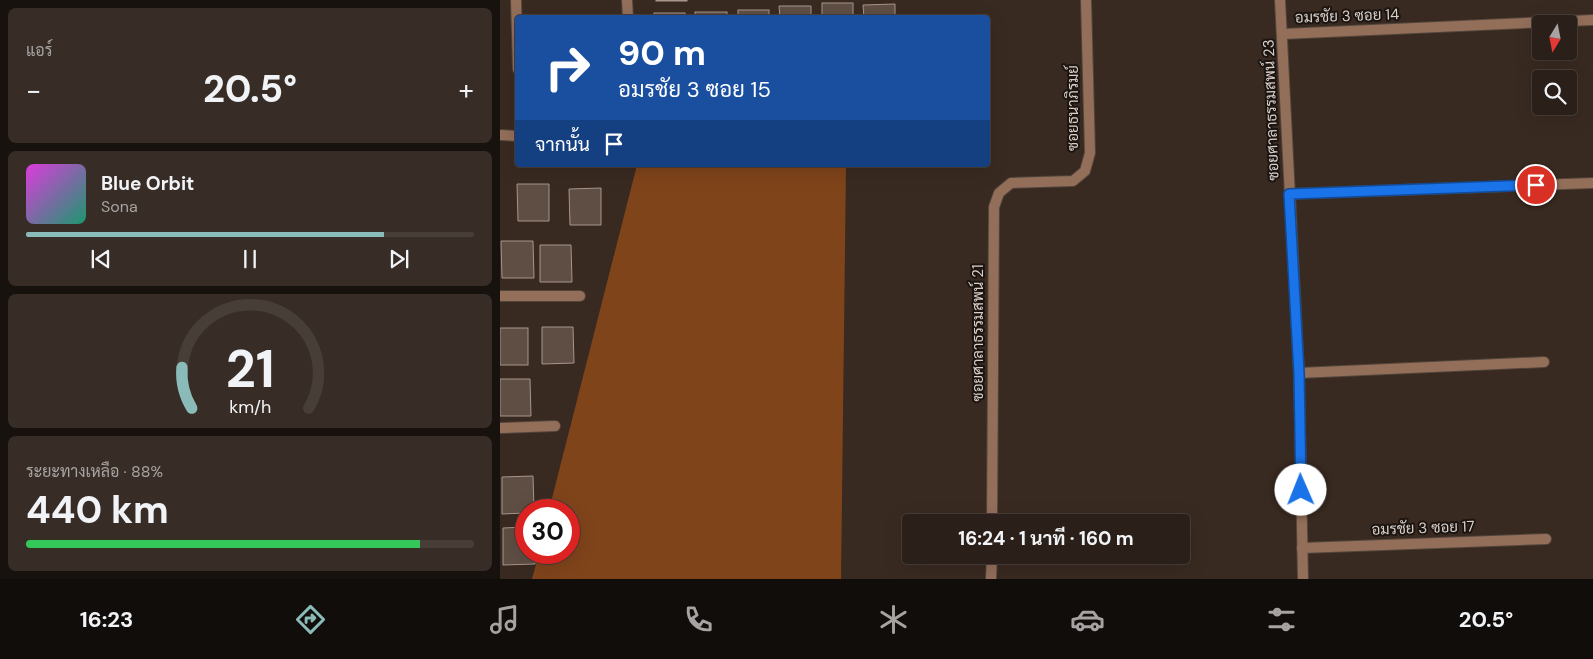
<!DOCTYPE html>
<html lang="th">
<head>
<meta charset="utf-8">
<style>
  body { margin:0; font-family:"DM Sans",Sarabun,sans-serif; background:#372d26; color:#f1f3f6; height:100vh; display:flex; flex-direction:column; font-size:19px; white-space:nowrap }
  * { box-sizing:border-box; margin:0 }
  p { font-size:16px; color:#a6a3a2 }
  .icon { flex:none; width:28px; height:28px; fill:none; stroke:currentColor; stroke-width:2; stroke-linecap:round; stroke-linejoin:round }
  .map { position:relative; flex:1; overflow:hidden }
  .drawer { display:flex; flex-direction:column; gap:8px; padding:8px; background:#18120e; width:500px }
  .drawer>* { flex:none }
  .banner { position:absolute; left:15px; top:15px; width:475px; height:152px; border-radius:5px; box-shadow:0 5px 20px #0002,0 0 0 1px #473e38; background:#1a4fa0; color:#fff; overflow:hidden }
  .needle { width:32px; rotate:190deg }
  .buttons { position:absolute; left:1032px; top:15px; display:grid; gap:10px }
  .buttons a { display:grid; place-items:center; width:45px; height:45px; border-radius:5px; background:#2b2019; box-shadow:0 5px 20px #0002,0 0 0 1px #473e38; font-size:25px }
  .speed { position:absolute; left:15px; top:499px; display:flex; gap:10px; font-size:25px; font-weight:700; text-align:center }
  .speed>* { display:grid; place-content:center; width:65px; height:65px; border-radius:50%; background:#2b2019; box-shadow:0 5px 20px #0002,0 0 0 1px #473e38; line-height:1 }
  .speed .limit { border:8px solid #d22; background:#fff; color:#111 }
  .pin { position:absolute; display:grid; place-items:center; width:42px; height:42px; color:#fff; margin:-21px; border:2px solid #fff; border-radius:50%; box-shadow:0 1px 5px #0007 }
  .me { position:absolute; width:55px; margin:-28px; rotate:359deg; stroke-linejoin:round; filter:drop-shadow(0 0 4px #0008) }
  .turn { display:flex; align-items:center; gap:18px; height:105px; padding:0 20px; font-size:22px }
  .turn .icon { width:65px; height:65px; stroke-width:2.5 }
  .turn b { display:block; font-size:35px; line-height:42px }
  .then { display:flex; align-items:center; height:48px; padding:0 20px; background:#0003; gap:10px; font-size:19px }
  .big { font-size:38px; font-weight:700; line-height:1.1 }
  .drawer .tile { flex:1; display:flex; flex-direction:column; justify-content:center; gap:8px; min-width:0; padding:0 18px; border-radius:8px; background:#372d26 }
  .drawer .dial { align-items:center; gap:0 }
  .dial svg { height:130px; overflow:visible; fill:none; stroke:#473e38; stroke-width:7; stroke-linecap:round; text-anchor:middle }
  .dial text { fill:#f1f3f6; stroke:none }
  .song { display:flex; align-items:center; gap:15px }
  .cover { width:60px; height:60px; border-radius:8px; background:linear-gradient(135deg,hsl(300 70% 55%),hsl(160 70% 35%)) }
  .played { height:5px; border-radius:2px; background:linear-gradient(90deg,#8bbbb9 80%,#473e38 80%) }
  .keys { display:flex; justify-content:space-around; direction:ltr }
  .heat { display:flex; justify-content:space-between; align-items:center; font-size:28px; direction:ltr }
  .charge { height:8px; border-radius:4px; background:linear-gradient(90deg,#34c759 88%,#473e38 0) }
  .trip { position:absolute; left:402px; top:514px; width:288px; height:50px; border-radius:5px; background:#2b2019; box-shadow:0 5px 20px #0002,0 0 0 1px #473e38; font-weight:700; line-height:50px; text-align:center }
  .tabs { display:flex; height:80px; justify-content:space-around; align-items:center; background:#110d0a; color:#a6a3a2 }
  .tabs .icon { width:35px; height:35px }
  .tabs .on { color:#8bbbb9 }
  .tabs b { font-size:22px; color:#f1f3f6 }
  main { display:flex; flex:1; min-height:0 }
  .map>svg:first-child { display:block }
  .forest { fill:#80441b }
  .building { fill:#5f4e44; stroke:#a8958a }
  .lines { fill:none; stroke-linecap:round; stroke-linejoin:round }
  .street-casing { stroke:#53453c; stroke-width:12 }
  .street { stroke:#936f5a; stroke-width:10 }
  .route-casing { stroke:#114b97; stroke-width:12 }
  .route { stroke:#1a73e8; stroke-width:9 }
  .labels { text-anchor:middle; stroke-width:4; stroke-linejoin:round; paint-order:stroke }
  .street-label { font-size:15px; fill:#dad0ca; stroke:#1b1410 }
</style>
</head>
<body>
<main>
<section class="drawer">
<div class="tile"><p>แอร์</p>
<div class="heat"><a>−</a><b class="big">20.5°</b><a>+</a></div>
</div>
<div class="tile">
<div class="song"><i class="cover"></i><div><b>Blue Orbit</b><p>Sona</p></div></div>
<div class="played"></div>
<div class="keys"><svg class="icon" aria-label="previous" viewBox="0 0 24 24"><path d="M18 5L8 12l10 7zM5 5v14"/></svg><svg class="icon" aria-label="pause" viewBox="0 0 24 24"><path d="M8 5v14M16 5v14"/></svg><svg class="icon" aria-label="next" viewBox="0 0 24 24"><path d="M6 5l10 7-10 7zM19 5v14"/></svg></div>
</div>
<div class="tile dial"><svg viewBox="0 0 100 80">
<path d="M14 69A42 42 0 1 1 86 69"/>
<path d="M14 69A42 42 0 0 1 8 44" stroke="#8bbbb9"/>
<text x="50" y="56" font-size="32" font-weight="700">21</text>
<text x="50" y="72" font-size="11">km/h</text>
</svg></div>
<div class="tile"><p>ระยะทางเหลือ · 88%</p><b class="big">440 km</b><div class="charge"></div></div>
</section>
<div class="map">
<svg width="1093" height="579" viewBox="0 0 1093 579">
  <rect width="100%" height="100%" fill="#392a21"/>
  <path class="forest" d="M 137,165 L 346,165 L 341,579 L 32,579 L 39,553 L 69,552 L 69,510 L 49,510 Z"/>
  <g class="building">
    <rect x="156" y="0" width="31" height="1"/>
    <rect x="322" y="3" width="31" height="15"/>
    <path d="M 395,4 L 395,18 L 364,18 L 363,5 Z"/>
    <path d="M 279,6 L 311,6 L 311,18 L 280,18 Z"/>
    <rect x="238" y="10" width="31" height="8"/>
    <rect x="195" y="12" width="32" height="6"/>
    <rect x="154" y="13" width="31" height="5"/>
    <path d="M 17,184 L 49,184 L 49,221 L 18,221 Z"/>
    <path d="M 101,188 L 101,225 L 70,225 L 69,189 Z"/>
    <path d="M 1,241 L 33,241 L 34,278 L 2,278 Z"/>
    <path d="M 40,245 L 71,245 L 72,282 L 40,282 Z"/>
    <path d="M 42,327 L 73,327 L 74,363 L 42,364 Z"/>
    <rect x="0" y="328" width="28" height="37"/>
    <path d="M 0,379 L 30,379 L 31,416 L 0,416 Z"/>
    <path d="M 33,476 L 34,510 L 26,510 L 26,513 L 2,514 L 2,477 Z"/>
    <path d="M 26,527 L 26,552 L 35,552 L 35,564 L 3,565 L 3,528 Z"/>
  </g>
  <g class="lines">
    <defs>
      <g id="street">
        <path d="M 16,0 L 18,69"/>
        <path d="M 127,0 L 128,18"/>
        <path d="M 780,0 L 799,373 L 803,579"/>
        <path d="M 783,34 L 1093,20"/>
        <path d="M 0,135 L 18,136"/>
        <path d="M 789,194 L 1093,183"/>
        <path d="M 0,296 L 80,296"/>
        <path d="M 799,373 L 1044,362"/>
        <path d="M 0,428 L 55,426"/>
        <path d="M 492,522 L 494,207 L 499,193 L 511,183 L 573,181 L 585,171 L 590,153 L 586,0"/>
        <path d="M 802,548 L 1046,539"/>
        <path d="M 491,579 L 492,555"/>
      </g>
    </defs>
    <use href="#street" class="street-casing"/>
    <use href="#street" class="street"/>
  </g>
  <g class="lines">
    <defs>
      <path id="route" d="M 801,490 L 799,373 L 789,194 L 1036,185"/>
    </defs>
    <use href="#route" class="route-casing"/>
    <use href="#route" class="route"/>
  </g>
  <g class="labels">
    <g class="street-label">
      <text transform="translate(847 16) rotate(-2)" y="5">อมรชัย 3 ซอย 14</text>
      <text transform="translate(573 108) rotate(-90)" y="5">ซอยธนาภิรมย์</text>
      <text transform="translate(771 110) rotate(-92)" y="5">ซอยศาลาธรรมสพน์ 23</text>
      <text transform="translate(478 333) rotate(-90)" y="5">ซอยศาลาธรรมสพน์ 21</text>
      <text transform="translate(923 528) rotate(-2)" y="5">อมรชัย 3 ซอย 17</text>
    </g>
  </g>
</svg>
<div class="buttons">
<a><svg class="needle" viewBox="-14 -14 28 28"><path d="M0-13l5 13h-10z" fill="#e53935"/><path d="M0 13l5-13h-10z" fill="#a6a3a2"/></svg></a>
<a><svg class="icon" aria-label="search" viewBox="0 0 24 24"><circle cx="10" cy="10" r="6"/><path d="M15 15l6 6"/></svg></a>
</div>
<div class="speed"><div class="limit">30</div></div>
<div class="pin" style="left:1036px;top:185px;background:#d93025"><svg class="icon" aria-label="arrive" viewBox="0 0 24 24"><path d="M6 21V4h12l-3 4 3 4H6"/></svg></div>
<svg class="me" style="left:801px;top:490px" viewBox="-20 -20 40 40"><circle r="19" fill="#fff"/><path d="M0-13L10 11 0 6-10 11z" fill="#1a73e8"/></svg>
<div class="trip">16:24 · 1 นาที · 160 m</div>
<div class="banner">
<div class="turn"><svg class="icon" aria-label="right" viewBox="0 0 24 24"><path d="M7 20v-9h11M14 6l5 5-5 5"/></svg><div><b>90 m</b>อมรชัย 3 ซอย 15</div></div>
<div class="then">จากนั้น<svg class="icon" aria-label="arrive" viewBox="0 0 24 24"><path d="M6 21V4h12l-3 4 3 4H6"/></svg></div>
</div>
</div>
</main>
<nav class="tabs">
<b>16:23</b>
<svg class="icon on" aria-label="directions" viewBox="0 0 24 24"><path d="M12 3l9 9-9 9-9-9zM9 14v-3h6M13 9l2 2-2 2"/></svg>
<svg class="icon" aria-label="music" viewBox="0 0 24 24"><path d="M9 18V5l10-2v13"/><circle cx="6" cy="18" r="3"/><circle cx="16" cy="16" r="3"/></svg>
<svg class="icon" aria-label="phone" viewBox="0 0 24 24"><path d="M5 4h4l2 5-3 2q2 4 5 5l2-3 5 2v4C11 20 4 13 5 4z"/></svg>
<svg class="icon" aria-label="climate" viewBox="0 0 24 24"><path d="M12 3v18M4 7l16 10M4 17L20 7"/></svg>
<svg class="icon" aria-label="car" viewBox="0 0 24 24"><path d="M5 17H2v-5l4-1 3-4h7l3 4 3 1v5h-3M9 17h6M6 11h13"/><circle cx="7" cy="17" r="2"/><circle cx="17" cy="17" r="2"/></svg>
<svg class="icon" aria-label="filters" viewBox="0 0 24 24"><path d="M4 7h16M4 17h16"/><circle cx="9" cy="7" r="2"/><circle cx="15" cy="17" r="2"/></svg>
<b>20.5°</b>
</nav>
</body>
</html>
